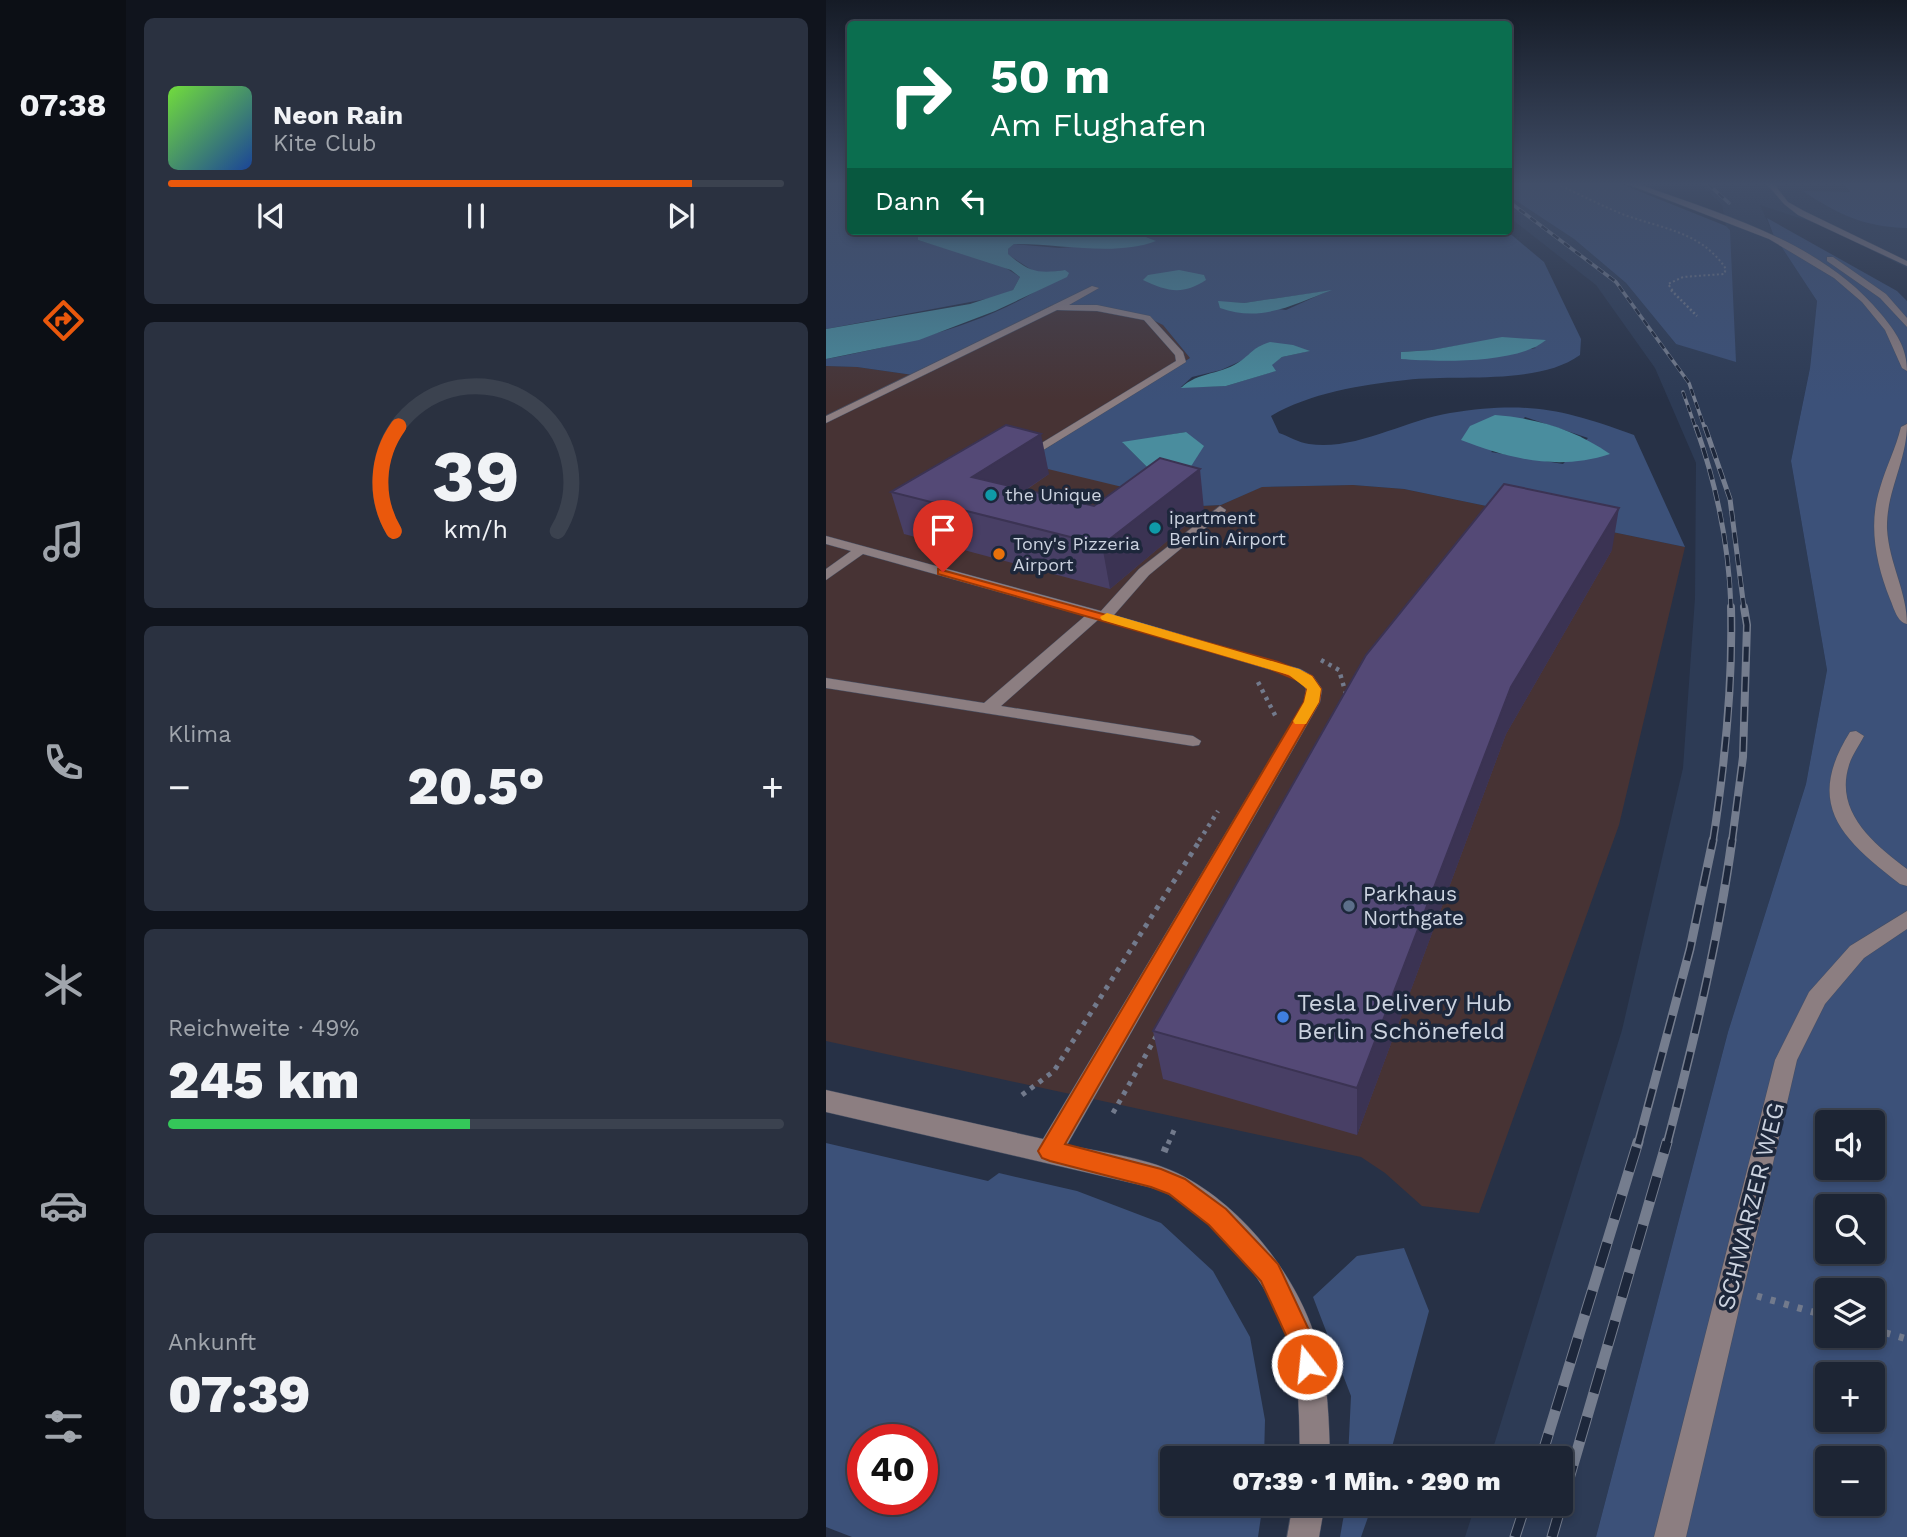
<!DOCTYPE html>
<html lang="de">
<head>
<meta charset="utf-8">
<style>
  body { margin:0; font-family:"Work Sans",sans-serif; background:#2a3140; color:#f1f3f6; height:100vh; display:flex; flex-direction:column; font-size:26px; white-space:nowrap }
  * { box-sizing:border-box; margin:0 }
  p { font-size:23px; color:#a0a5ac }
  .icon { flex:none; width:38px; height:38px; fill:none; stroke:currentColor; stroke-width:2; stroke-linecap:round; stroke-linejoin:round }
  .map { position:relative; flex:1; overflow:hidden }
  .drawer { display:flex; flex-direction:column; gap:18px; padding:18px; background:#10141d; width:700px }
  .drawer>* { flex:none }
  .banner { position:absolute; left:21px; top:21px; width:665px; height:214px; border-radius:7px; box-shadow:0 4px 10px #0003,0 0 0 2px #3b424f; background:#0b6e4f; color:#fff; overflow:hidden }
  .tools { position:absolute; left:989px; top:1110px; display:grid; gap:14px }
  .tools a { display:grid; place-items:center; width:70px; height:70px; border-radius:7px; background:#1d2534; box-shadow:0 4px 10px #0003,0 0 0 2px #3b424f; font-size:35px }
  .speed { position:absolute; left:21px; top:1424px; display:flex; gap:14px; font-size:35px; font-weight:700; text-align:center }
  .speed>* { display:grid; place-content:center; width:91px; height:91px; border-radius:50%; background:#1d2534; box-shadow:0 4px 10px #0003,0 0 0 2px #3b424f; line-height:1 }
  .speed .limit { border:10px solid #d22; background:#fff; color:#111 }
  .pin { position:absolute; display:grid; place-items:center; width:60px; height:60px; color:#fff; margin:-72px -30px; border-radius:50% 50% 50% 0; rotate:-45deg; box-shadow:0 0 7px #0007 }
  .pin .icon { rotate:45deg }
  .me { position:absolute; width:77px; margin:-38px; rotate:344deg; stroke-linejoin:round; filter:drop-shadow(0 0 5px #0008) }
  .turn { display:flex; align-items:center; gap:24px; height:147px; padding:0 28px; font-size:32px }
  .turn .icon { width:91px; height:91px; stroke-width:2.5 }
  .turn b { display:block; font-size:49px; line-height:60px }
  .then { display:flex; align-items:center; height:66px; padding:0 28px; background:#0003; gap:14px; font-size:26px }
  .big { font-size:52px; font-weight:800; line-height:1.1 }
  .drawer .widget { flex:1; display:flex; flex-direction:column; justify-content:center; gap:10px; min-width:0; padding:0 24px; border-radius:10px; background:#2a3140 }
  .drawer .dial { align-items:center; gap:0 }
  .dial svg { height:182px; overflow:visible; fill:none; stroke:#3b424f; stroke-width:7; stroke-linecap:round; text-anchor:middle }
  .dial text { fill:#f1f3f6; stroke:none }
  .song { display:flex; align-items:center; gap:21px }
  .cover { width:84px; height:84px; border-radius:10px; background:linear-gradient(135deg,hsl(100 70% 55%),hsl(220 70% 35%)) }
  .played { height:7px; border-radius:4px; background:linear-gradient(90deg,#ea580c 85%,#3b424f 85%) }
  .keys { display:flex; justify-content:space-around; direction:ltr }
  .heat { display:flex; justify-content:space-between; align-items:center; font-size:38px; direction:ltr }
  .charge { height:10px; border-radius:5px; background:linear-gradient(90deg,#34c759 49%,#3b424f 0) }
  .trip { position:absolute; left:334px; top:1446px; width:413px; height:70px; border-radius:7px; background:#1d2534; box-shadow:0 4px 10px #0003,0 0 0 2px #3b424f; font-weight:800; line-height:70px; text-align:center }
  main { display:flex; flex:1; min-height:0 }
  .tabs { display:flex; flex-direction:column; width:126px; justify-content:space-around; align-items:center; background:#0c0f15; color:#a0a5ac }
  .tabs .icon { width:49px; height:49px }
  .tabs .on { color:#ea580c }
  .tabs b { font-size:32px; color:#f1f3f6 }
  .map>svg:first-child { display:block }
  .commercial { fill:#473334 }
  .built { fill:#2d3b55 }
  .green { fill:#3c5179; fill-rule:evenodd }
  .water { fill:#4a8d9e }
  .lines { fill:none; stroke-linecap:round; stroke-linejoin:round }
  .minor-casing { stroke:#454e62; stroke-width:1 }
  .path-far4 { stroke:#727a8c; stroke-width:2; stroke-dasharray:2 2.5; stroke-linecap:butt }
  .path-far3 { stroke:#727a8c; stroke-width:2.5; stroke-dasharray:2 2.5; stroke-linecap:butt }
  .path-far2 { stroke:#727a8c; stroke-width:4.5; stroke-dasharray:3.5 5; stroke-linecap:butt }
  .path-far1 { stroke:#727a8c; stroke-width:5; stroke-dasharray:4.5 6; stroke-linecap:butt }
  .path { stroke:#727a8c; stroke-width:7; stroke-dasharray:5 9; stroke-linecap:butt }
  .minor { fill:#8c7e81; fill-rule:evenodd }
  .rail-far4-casing { stroke:#757d8e; stroke-width:3.5 }
  .rail-far3-casing { stroke:#757d8e; stroke-width:5 }
  .rail-far2-casing { stroke:#757d8e; stroke-width:8 }
  .rail-far1-casing { stroke:#757d8e; stroke-width:9 }
  .rail-casing { stroke:#757d8e; stroke-width:11 }
  .rail-far4 { stroke:#1d273b; stroke-width:2.5; stroke-dasharray:7; stroke-linecap:butt }
  .rail-far3 { stroke:#1d273b; stroke-width:3.5; stroke-dasharray:11; stroke-linecap:butt }
  .rail-far2 { stroke:#1d273b; stroke-width:5; stroke-dasharray:15; stroke-linecap:butt }
  .rail-far1 { stroke:#1d273b; stroke-width:6; stroke-dasharray:19; stroke-linecap:butt }
  .rail { stroke:#1d273b; stroke-width:9; stroke-dasharray:25; stroke-linecap:butt }
  .wall { fill:#483f65 }
  .shaded-wall { fill:#3b3353 }
  .building { fill:#544976; stroke:#3b3353; stroke-width:2 }
  .route { fill:#ea580c; stroke:#983908; stroke-width:2 }
  .slow { fill:#f59e0b }
  .culture-dot { fill:#0f9aa8; stroke:#1d273b; stroke-width:2.5 }
  .food-dot { fill:#e8710a; stroke:#1d273b; stroke-width:2.5 }
  .service-dot { fill:#5c6f8a; stroke:#1d273b; stroke-width:2.5 }
  .shop-dot { fill:#3f7fe0; stroke:#1d273b; stroke-width:2.5 }
  .labels { text-anchor:middle; stroke-width:7; stroke-linejoin:round; paint-order:stroke }
  .far-poi-label { font-size:18px; fill:#ccd3e0; stroke:#1d273b; text-anchor:start }
  .poi-label { font-size:21px; fill:#ccd3e0; stroke:#1d273b; text-anchor:start }
  .near-poi-label { font-size:24px; fill:#ccd3e0; stroke:#1d273b; text-anchor:start }
  .near-street-label { font-size:24px; fill:#ccd3e0; stroke:#1d273b }
</style>
</head>
<body>
<main>
<nav class="tabs">
<b>07:38</b>
<svg class="icon on" aria-label="directions" viewBox="0 0 24 24"><path d="M12 3l9 9-9 9-9-9zM9 14v-3h6M13 9l2 2-2 2"/></svg>
<svg class="icon" aria-label="music" viewBox="0 0 24 24"><path d="M9 18V5l10-2v13"/><circle cx="6" cy="18" r="3"/><circle cx="16" cy="16" r="3"/></svg>
<svg class="icon" aria-label="phone" viewBox="0 0 24 24"><path d="M5 4h4l2 5-3 2q2 4 5 5l2-3 5 2v4C11 20 4 13 5 4z"/></svg>
<svg class="icon" aria-label="climate" viewBox="0 0 24 24"><path d="M12 3v18M4 7l16 10M4 17L20 7"/></svg>
<svg class="icon" aria-label="car" viewBox="0 0 24 24"><path d="M5 17H2v-5l4-1 3-4h7l3 4 3 1v5h-3M9 17h6M6 11h13"/><circle cx="7" cy="17" r="2"/><circle cx="17" cy="17" r="2"/></svg>
<svg class="icon" aria-label="filters" viewBox="0 0 24 24"><path d="M4 7h16M4 17h16"/><circle cx="9" cy="7" r="2"/><circle cx="15" cy="17" r="2"/></svg>
</nav>
<section class="drawer">
<div class="widget">
<div class="song"><i class="cover"></i><div><b>Neon Rain</b><p>Kite Club</p></div></div>
<div class="played"></div>
<div class="keys"><svg class="icon" aria-label="previous" viewBox="0 0 24 24"><path d="M18 5L8 12l10 7zM5 5v14"/></svg><svg class="icon" aria-label="pause" viewBox="0 0 24 24"><path d="M8 5v14M16 5v14"/></svg><svg class="icon" aria-label="next" viewBox="0 0 24 24"><path d="M6 5l10 7-10 7zM19 5v14"/></svg></div>
</div>
<div class="widget dial"><svg viewBox="0 0 100 80">
<path d="M14 69A42 42 0 1 1 86 69"/>
<path d="M14 69A42 42 0 0 1 16 23" stroke="#ea580c"/>
<text x="50" y="56" font-size="32" font-weight="700">39</text>
<text x="50" y="72" font-size="11">km/h</text>
</svg></div>
<div class="widget"><p>Klima</p>
<div class="heat"><a>−</a><b class="big">20.5°</b><a>+</a></div>
</div>
<div class="widget"><p>Reichweite · 49%</p><b class="big">245 km</b><div class="charge"></div></div>
<div class="widget"><p>Ankunft</p><b class="big">07:39</b></div>
</section>
<div class="map">
<svg width="1081" height="1537" viewBox="0 0 1081 1537">
  <rect width="100%" height="100%" fill="#273146"/>
  <path class="commercial" d="M 226,305 L 252,306 L 323,318 L 337,325 L 364,358 L 198,462 L 375,506 L 395,505 L 435,487 L 527,485 L 578,489 L 859,547 L 793,825 L 653,1213 L 596,1206 L 559,1173 L 535,1157 L 0,1041 L 0,366 L 31,367 L 87,375 Z"/>
  <path class="built" d="M 875,184 L 1081,184 L 1081,268 L 995,225 L 934,205 L 947,234 L 991,301 L 984,368 L 965,461 L 1001,670 L 980,784 L 902,1032 L 770,1537 L 639,1537 L 650,1503 L 735,1503 L 735,1458 L 664,1458 L 796,1030 L 857,768 L 869,598 L 870,463 L 829,368 L 770,285 L 683,217 L 683,196 L 748,239 L 800,283 L 850,344 L 904,230 L 900,226 L 896,205 Z"/>
  <g class="green">
    <path d="M 0,184 L 24,184 L 24,231 L 103,231 L 92,240 L 175,265 L 194,277 L 187,290 L 171,297 L 0,329 Z"/>
    <path d="M 683,184 L 795,184 L 900,226 L 904,230 L 910,362 L 850,344 L 800,283 L 748,239 L 683,196 Z"/>
    <path d="M 1018,184 L 1081,184 L 1081,228 C 1038,227 1011,214 977,191 L 1024,192 Z"/>
    <path d="M 941,218 L 1071,291 L 1081,301 L 1081,1537 L 770,1537 L 902,1032 L 980,784 L 1001,670 L 965,461 L 984,368 L 991,301 L 947,234 ZM 1001,1122 L 1046,1122 L 1046,1167 L 1001,1167 ZM 1001,1206 L 1046,1206 L 1046,1251 L 1001,1251 ZM 1001,1290 L 1046,1290 L 1046,1335 L 1001,1335 ZM 1001,1374 L 1046,1374 L 1046,1419 L 1001,1419 ZM 1001,1458 L 1046,1458 L 1046,1503 L 1001,1503 Z"/>
    <path d="M 168,231 L 681,231 L 718,262 L 755,339 L 754,355 C 711,386 630,374 580,380 C 534,385 484,393 445,416 L 453,433 C 462,436 473,443 483,444 C 530,451 579,420 624,413 C 702,401 736,409 808,435 L 859,547 L 578,489 L 527,485 L 436,487 L 395,505 L 375,506 L 197,463 L 364,358 L 337,325 L 323,318 L 252,306 L 226,305 L 87,375 L 31,367 L 0,366 L 0,359 C 75,345 181,321 239,270 L 212,274 L 181,254 L 182,249 L 188,244 L 233,248 L 329,241 L 320,237 ZM 502,291 L 460,310 L 393,302 L 418,303 ZM 676,338 L 710,348 L 642,360 L 576,359 L 575,352 L 606,350 ZM 483,351 L 456,357 L 445,365 L 449,371 L 400,386 L 355,387 L 366,377 L 395,370 L 417,360 ZM 699,417 L 762,438 L 737,464 L 665,452 ZM 360,432 L 324,470 L 297,443 Z"/>
    <path d="M 0,1143 L 162,1181 L 173,1173 L 251,1191 L 335,1223 L 387,1271 L 424,1337 L 439,1420 L 438,1458 L 346,1458 L 346,1503 L 437,1503 L 432,1537 L 26,1537 L 0,1527 ZM 37,1440 L 96,1440 L 96,1500 L 37,1500 Z"/>
    <path d="M 578,1248 L 603,1311 L 563,1458 L 522,1458 L 525,1396 L 487,1297 L 531,1256 Z"/>
    <path d="M 520,1503 L 547,1503 L 535,1537 L 514,1537 Z"/>
  </g>
  <g class="water">
    <path d="M 103,231 L 320,237 L 330,241 C 289,257 231,243 188,244 L 182,249 L 182,254 C 203,272 212,274 239,270 L 243,273 L 241,277 L 169,311 L 93,340 L 0,359 L 0,329 L 144,304 L 187,290 L 194,277 L 185,270 L 92,240 L 92,237 Z"/>
    <path d="M 353,270 L 378,275 L 380,280 C 357,295 342,292 317,280 L 322,275 Z"/>
    <path d="M 506,290 C 468,304 436,323 394,308 L 392,301 L 418,303 Z"/>
    <path d="M 676,337 L 720,340 C 692,364 612,362 575,359 L 575,352 L 606,350 Z"/>
    <path d="M 444,342 L 467,345 L 484,351 L 456,357 L 446,365 L 450,371 L 400,386 L 355,388 C 372,371 397,375 416,360 C 429,350 427,348 444,342 Z"/>
    <path d="M 669,415 C 711,418 750,430 784,454 C 733,471 684,459 635,440 L 644,426 Z"/>
    <path d="M 360,432 L 378,446 L 362,471 L 324,470 L 296,442 Z"/>
  </g>
  <g class="lines">
    <defs>
      <g id="minor">
        <path d="M 801,184 L 812,184 C 897,215 995,241 1055,314 C 1070,332 1081,348 1081,371 L 1076,368 L 1059,330 L 1036,302 L 1008,278 L 943,239 Z"/>
        <path d="M 941,184 L 948,184 L 962,202 L 978,211 L 1081,261 L 1081,266 L 972,215 L 958,204 Z"/>
        <path d="M 1001,257 L 1007,257 L 1060,294 L 1081,318 L 1081,327 L 1054,298 L 1001,261 Z"/>
        <path d="M 266,286 L 273,288 L 243,305 L 271,305 L 324,316 L 357,352 L 360,362 L 206,457 L 196,455 L 350,361 L 349,355 L 318,320 L 271,311 L 231,310 L 0,423 L 0,416 Z"/>
        <path d="M 1081,424 C 1081,461 1060,491 1061,529 C 1063,563 1081,592 1081,624 C 1071,622 1068,608 1064,599 C 1050,564 1042,525 1054,488 C 1060,467 1070,448 1075,427 Z"/>
        <path d="M 394,506 L 400,510 L 398,513 L 323,575 L 288,615 L 474,669 L 487,676 L 496,689 L 494,702 L 241,1145 C 280,1153 324,1158 359,1177 C 421,1211 473,1279 492,1346 C 502,1382 503,1421 504,1458 L 474,1458 C 473,1421 474,1382 464,1346 C 448,1287 395,1224 342,1194 C 331,1188 318,1186 306,1183 L 0,1112 L 0,1090 L 217,1139 L 478,702 L 480,689 L 475,682 L 462,675 L 273,619 L 175,706 L 367,736 L 375,741 L 373,745 L 367,746 L 0,688 L 0,678 L 158,703 L 259,616 L 37,554 L 0,580 L 0,569 L 25,551 L 0,544 L 0,536 L 275,611 L 313,569 Z"/>
        <path d="M 1030,731 L 1038,736 C 1033,746 1026,755 1023,765 C 1008,812 1048,844 1081,869 L 1081,886 L 1074,884 C 1016,839 978,805 1024,732 Z"/>
        <path d="M 1081,911 L 1081,929 L 1038,958 L 999,1004 L 971,1060 L 860,1537 L 828,1537 L 949,1060 L 983,992 L 1024,946 Z"/>
        <path d="M 467,1503 L 499,1503 L 493,1537 L 461,1537 Z"/>
      </g>
    </defs>
    <use href="#minor" class="minor-casing"/>
    <path class="path-far4" d="M 731,184 C 753,194 774,205 796,214 C 836,229 875,231 900,269 L 898,274 L 857,277 L 842,284 L 847,291"/>
    <path class="path-far3" d="M 845,290 L 871,316"/>
    <g class="path-far2">
      <path d="M 495,660 L 513,670 L 520,694"/>
      <path d="M 432,682 L 450,717"/>
      <path d="M 373,841 L 392,811"/>
    </g>
    <g class="path-far1">
      <path d="M 196,1095 L 228,1071 L 374,840"/>
      <path d="M 287,1113 L 331,1035"/>
      <path d="M 342,1144 L 349,1128"/>
    </g>
    <g class="path">
      <path d="M 338,1152 L 342,1142"/>
      <path d="M 931,1296 L 1001,1316"/>
      <path d="M 1046,1329 L 1081,1339"/>
    </g>
    <use href="#minor" class="minor"/>
    <defs>
      <g id="rail-far4">
        <path d="M 882,184 L 903,203"/>
        <path d="M 682,201 L 790,282 L 863,383 L 879,429"/>
        <path d="M 857,392 L 870,429"/>
      </g>
      <g id="rail-far3">
        <path d="M 870,427 C 891,486 903,546 905,608"/>
        <path d="M 879,427 L 904,499 L 918,608"/>
      </g>
      <g id="rail-far2">
        <path d="M 887,841 C 899,763 907,686 905,607"/>
        <path d="M 906,841 L 917,757 L 921,625 L 918,607"/>
      </g>
      <g id="rail-far1">
        <path d="M 812,1144 L 864,949 L 887,840"/>
        <path d="M 841,1144 C 867,1044 892,943 906,840"/>
      </g>
      <g id="rail">
        <path d="M 715,1458 L 812,1142"/>
        <path d="M 689,1537 L 700,1503"/>
        <path d="M 726,1537 L 841,1142"/>
      </g>
    </defs>
    <use href="#rail-far4" class="rail-far4-casing"/>
    <use href="#rail-far3" class="rail-far3-casing"/>
    <use href="#rail-far2" class="rail-far2-casing"/>
    <use href="#rail-far1" class="rail-far1-casing"/>
    <use href="#rail" class="rail-casing"/>
    <use href="#rail-far4" class="rail-far4"/>
    <use href="#rail-far3" class="rail-far3"/>
    <use href="#rail-far2" class="rail-far2"/>
    <use href="#rail-far1" class="rail-far1"/>
    <use href="#rail" class="rail"/>
  </g>
  <g class="wall">
    <path d="M 223,474 L 200,490 L 268,506 L 378,510 L 284,589 L 78,534 L 65,492 Z"/>
    <path d="M 786,550 L 680,734 L 531,1135 L 337,1079 L 327,1031 Z"/>
  </g>
  <g class="shaded-wall">
    <path d="M 215,434 L 223,474 L 160,516 L 146,477 Z"/>
    <path d="M 374,469 L 378,510 L 284,589 L 276,545 Z"/>
    <path d="M 793,508 L 786,550 L 680,734 L 531,1135 L 531,1088 L 685,687 Z"/>
  </g>
  <g class="building">
    <path d="M 180,425 L 215,434 L 146,477 L 268,506 L 334,458 L 374,469 L 276,545 L 65,492 Z"/>
    <path d="M 678,484 L 793,508 L 685,687 L 531,1088 L 327,1031 L 540,655 Z"/>
  </g>
  <linearGradient id="sky" x2="0" y2="1"><stop stop-color="#151b26"/><stop offset="0.46" stop-color="#414e68"/><stop offset="1" stop-color="#414e68" stop-opacity="0"/></linearGradient>
  <rect width="1081" height="400" fill="url(#sky)"/>
  <path class="route" d="M 112,569 L 452,662 L 486,676 L 495,689 L 493,702 L 239,1144 L 335,1169 L 359,1179 L 400,1209 L 452,1264 L 490,1345 L 494,1364 L 490,1374 L 481,1377 L 472,1374 L 465,1346 L 435,1281 L 383,1225 L 343,1194 L 325,1187 L 224,1161 L 216,1158 L 212,1151 L 478,702 L 481,689 L 476,682 L 442,668 L 112,574 Z"/>
  <path class="slow" d="M 281,613 L 473,669 L 486,676 L 495,689 L 493,702 L 480,724 L 469,724 L 467,721 L 478,702 L 481,689 L 463,675 L 276,620 L 274,617 Z"/>
  <g class="culture-dot">
    <circle cx="165" cy="495" r="7"/>
    <circle cx="329" cy="528" r="7"/>
  </g>
  <circle class="food-dot" cx="173" cy="554" r="7"/>
  <circle class="service-dot" cx="523" cy="906" r="7"/>
  <circle class="shop-dot" cx="457" cy="1017" r="7"/>
  <g class="labels">
    <g class="far-poi-label">
      <text x="179" y="501">the Unique</text>
      <text x="343" y="524">ipartment<tspan x="343" dy="21">Berlin Airport</tspan></text>
      <text x="187" y="550">Tony's Pizzeria<tspan x="187" dy="21">Airport</tspan></text>
    </g>
    <g class="poi-label">
      <text x="537" y="901">Parkhaus<tspan x="537" dy="24">Northgate</tspan></text>
    </g>
    <g class="near-poi-label">
      <text x="471" y="1011">Tesla Delivery Hub<tspan x="471" dy="28">Berlin Schönefeld</tspan></text>
    </g>
    <g class="near-street-label">
      <text transform="translate(925 1206) rotate(-76)" y="8">SCHWARZER WEG</text>
    </g>
  </g>
</svg>
<div class="tools">
<a><svg class="icon" aria-label="sound" viewBox="0 0 24 24"><path d="M4 9h4l5-4v14l-5-4H4zM17 9q2 3 0 6"/></svg></a>
<a><svg class="icon" aria-label="search" viewBox="0 0 24 24"><circle cx="10" cy="10" r="6"/><path d="M15 15l6 6"/></svg></a>
<a><svg class="icon" aria-label="layers" viewBox="0 0 24 24"><path d="M12 4l9 5-9 5-9-5zM3 14l9 5 9-5"/></svg></a>
<a>+</a>
<a>−</a>
</div>
<div class="speed"><div class="limit">40</div></div>
<div class="pin" style="left:117px;top:572px;background:#d93025"><svg class="icon" aria-label="arrive" viewBox="0 0 24 24"><path d="M6 21V4h12l-3 4 3 4H6"/></svg></div>
<svg class="me" style="left:481px;top:1364px" viewBox="-20 -20 40 40"><circle r="17" fill="#ea580c" stroke="#fff" stroke-width="3"/><path d="M0-11L8 9 0 5-8 9z" fill="#fff"/></svg>
<div class="trip">07:39 · 1 Min. · 290 m</div>
<div class="banner">
<div class="turn"><svg class="icon" aria-label="right" viewBox="0 0 24 24"><path d="M7 20v-9h11M14 6l5 5-5 5"/></svg><div><b>50 m</b>Am Flughafen</div></div>
<div class="then">Dann<svg class="icon" aria-label="left" viewBox="0 0 24 24"><path d="M17 20v-9H6M10 6l-5 5 5 5"/></svg></div>
</div>
</div>
</main>
</body>
</html>
